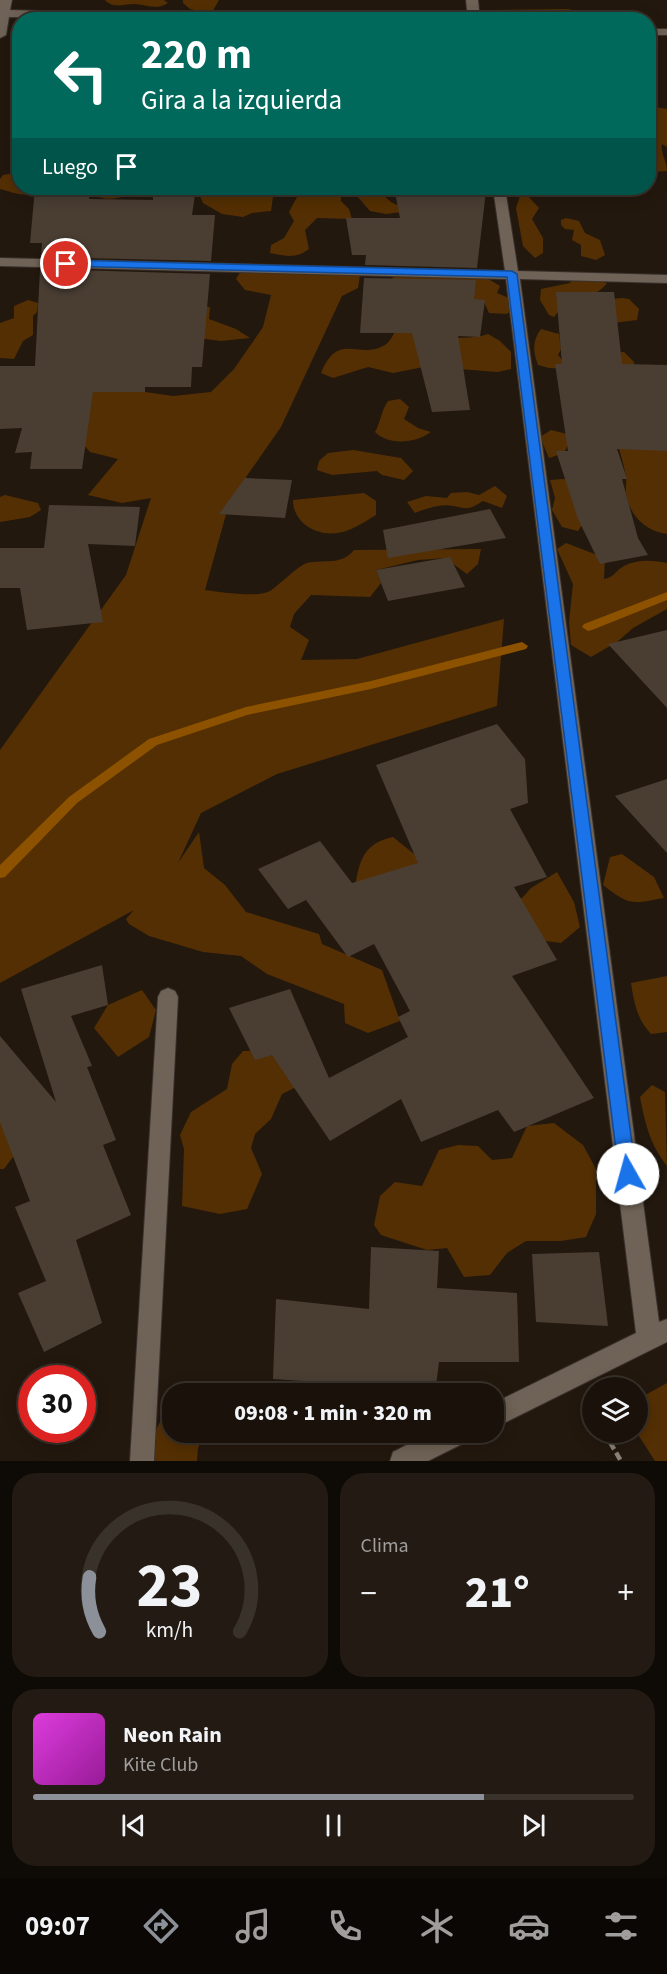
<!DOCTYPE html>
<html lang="es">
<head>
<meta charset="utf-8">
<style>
  body { margin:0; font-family:"Source Sans 3",sans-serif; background:#231b13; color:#f1f3f6; height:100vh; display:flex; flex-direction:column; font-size:22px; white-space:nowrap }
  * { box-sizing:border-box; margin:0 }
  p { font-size:20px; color:#9f9e9c }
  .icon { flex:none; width:33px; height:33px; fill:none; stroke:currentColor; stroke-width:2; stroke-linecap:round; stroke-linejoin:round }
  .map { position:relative; height:1461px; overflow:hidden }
  .panel { display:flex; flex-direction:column; gap:12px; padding:12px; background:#0e0a06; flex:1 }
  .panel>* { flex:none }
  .hud { position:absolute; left:12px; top:12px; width:644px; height:183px; border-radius:24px; box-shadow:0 3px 15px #0003,0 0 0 2px #38322b; background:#00695c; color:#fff; overflow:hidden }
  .tools { position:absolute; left:582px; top:1377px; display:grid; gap:12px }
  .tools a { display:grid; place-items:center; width:66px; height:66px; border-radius:50%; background:#1a120a; box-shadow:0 3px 15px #0003,0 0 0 2px #38322b; font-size:30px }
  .speed { position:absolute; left:18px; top:1365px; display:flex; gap:12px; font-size:30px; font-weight:700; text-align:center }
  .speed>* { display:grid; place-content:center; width:78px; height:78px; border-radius:50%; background:#1a120a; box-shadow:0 3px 15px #0003,0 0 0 2px #38322b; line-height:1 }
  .speed .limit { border:9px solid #d22; background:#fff; color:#111 }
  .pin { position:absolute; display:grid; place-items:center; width:51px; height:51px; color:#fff; margin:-26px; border:3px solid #fff; border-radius:50%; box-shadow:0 2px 6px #0007 }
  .me { position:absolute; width:66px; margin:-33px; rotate:353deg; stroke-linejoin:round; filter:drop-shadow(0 0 4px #0008) }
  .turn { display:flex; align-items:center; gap:21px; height:126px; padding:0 30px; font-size:27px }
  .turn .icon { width:78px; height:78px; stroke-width:2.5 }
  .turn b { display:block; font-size:42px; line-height:51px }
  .then { display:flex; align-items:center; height:57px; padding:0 30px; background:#0003; gap:12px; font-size:22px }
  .big { font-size:45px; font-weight:800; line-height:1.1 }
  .panel .card { flex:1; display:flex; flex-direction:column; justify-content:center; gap:9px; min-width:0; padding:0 21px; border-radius:24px; background:#231b13 }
  .panel .dial { align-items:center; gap:0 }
  .dial svg { height:156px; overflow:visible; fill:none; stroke:#38322b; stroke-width:7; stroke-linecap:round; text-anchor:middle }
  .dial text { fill:#f1f3f6; stroke:none }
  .song { display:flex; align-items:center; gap:18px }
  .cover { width:72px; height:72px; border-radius:9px; background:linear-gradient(135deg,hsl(300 70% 55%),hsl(300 70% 35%)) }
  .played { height:6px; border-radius:3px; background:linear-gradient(90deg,#8c9099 75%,#38322b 75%) }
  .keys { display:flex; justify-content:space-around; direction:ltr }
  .heat { display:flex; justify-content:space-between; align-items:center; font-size:33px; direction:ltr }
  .panel .tiles { flex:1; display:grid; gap:12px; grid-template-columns:1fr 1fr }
  .card:last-child { grid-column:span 2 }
  .trip { position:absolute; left:162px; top:1383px; width:342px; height:60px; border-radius:24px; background:#1a120a; box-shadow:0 3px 15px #0003,0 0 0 2px #38322b; font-weight:800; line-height:60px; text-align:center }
  .tab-bar { display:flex; height:96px; justify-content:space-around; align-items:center; background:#0a0704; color:#9f9e9c }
  .tab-bar .icon { width:42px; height:42px }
  .tab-bar .on { color:#8c9099 }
  .tab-bar b { font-size:27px; color:#f1f3f6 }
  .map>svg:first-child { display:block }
  .green { fill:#542f03 }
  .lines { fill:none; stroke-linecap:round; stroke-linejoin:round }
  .stream { fill:#8d5200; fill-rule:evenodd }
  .building { fill:#4a3e33 }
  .street-casing { stroke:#39312d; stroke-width:2 }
  .path { stroke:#8b827a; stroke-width:4.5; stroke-dasharray:8 4; stroke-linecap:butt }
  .street { fill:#6f6256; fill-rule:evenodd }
  .route { fill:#1a73e8; stroke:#114b97; stroke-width:1.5 }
</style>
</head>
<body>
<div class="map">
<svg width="667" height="1461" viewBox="0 0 667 1461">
  <rect width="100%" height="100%" fill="#23180e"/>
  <g class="green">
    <path d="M 105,0 L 164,0 L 168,3 C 156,11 146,4 134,4 C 123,4 113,9 105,0 Z"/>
    <path d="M 183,0 L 219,0 L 211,14 L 190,9 L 183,3 Z"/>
    <path d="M 568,9 L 592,14 L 588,19 L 569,19 L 562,17 L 540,19 L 532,13 L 510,19 L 497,17 L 491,10 Z"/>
    <path d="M 648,106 L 667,109 L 667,147 L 662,144 C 660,152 667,162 667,171 L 648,172 Z"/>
    <path d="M 19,172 L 20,188 L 40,189 C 25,199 16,193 0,189 L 0,179 L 3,175 Z"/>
    <path d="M 90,188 L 145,188 C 126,196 111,204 91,194 Z"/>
    <path d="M 203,188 L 262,188 L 274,190 L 271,211 L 252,213 L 243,217 L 222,214 L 203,203 L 199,194 Z"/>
    <path d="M 284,188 L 349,188 L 341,191 L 341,201 L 349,209 L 352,219 L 317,218 L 305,230 L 309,249 C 296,259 285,256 270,253 L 271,245 L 284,238 L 294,221 L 289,212 L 298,195 L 291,189 Z"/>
    <path d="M 350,188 L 375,188 L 391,202 L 405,209 L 402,212 L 386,214 L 370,211 Z"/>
    <path d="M 526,194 L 539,208 L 532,219 L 543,238 L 543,253 L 535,258 L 523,246 L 516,208 L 520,196 Z"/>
    <path d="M 566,218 L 579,221 L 585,233 L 600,240 L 605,255 L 596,260 L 581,256 L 581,245 L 572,240 L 574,230 L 565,229 L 561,225 L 561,220 Z"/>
    <path d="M 243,268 L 310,275 L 325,269 L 360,275 L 358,288 L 342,296 L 281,427 L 230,500 L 205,590 C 220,592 257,598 270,591 C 278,586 299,565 307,563 C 325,559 341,566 354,550 L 481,549 L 478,564 L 467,574 L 445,558 L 418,560 L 376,570 L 381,583 L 370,597 L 311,595 L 294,614 L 290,627 L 309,640 L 301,660 L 357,659 L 504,619 L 497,706 L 277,774 L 201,813 L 178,863 L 199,832 L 204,868 L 225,885 L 246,912 L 319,934 L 322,944 L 382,970 L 400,1021 L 368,1033 L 345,1023 L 344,1004 L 267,974 L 241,956 L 203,952 L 149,936 L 129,924 L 126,919 L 134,910 L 0,983 L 0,750 L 126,575 L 151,498 L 122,503 L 88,495 L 118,459 L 90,452 L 66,425 L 67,388 L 145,392 L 173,396 L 211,392 L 234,369 L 263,327 L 271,295 L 245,290 L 236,279 Z"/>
    <path d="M 402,273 L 485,277 L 500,286 L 497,293 L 511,299 L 513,311 L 506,314 L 489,313 L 484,302 L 396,286 L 392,278 Z"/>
    <path d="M 575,276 L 607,283 C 594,301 567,298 554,317 L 549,315 L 540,300 L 541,289 L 570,283 Z"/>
    <path d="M 622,298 L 629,299 L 639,309 L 637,320 L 613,323 L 611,299 Z"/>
    <path d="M 28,300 L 38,303 L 37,312 L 33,316 L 33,335 L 23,341 L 14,359 L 0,358 L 0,323 L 14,318 L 14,306 Z"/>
    <path d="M 171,306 L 210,307 L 209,319 L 236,329 L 250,338 L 221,341 L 198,338 Z"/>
    <path d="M 541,329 L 559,334 L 561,349 L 558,355 L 562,360 L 588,361 L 610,353 L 624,352 L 634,362 L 634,372 L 549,368 L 538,365 C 533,352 532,341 541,329 Z"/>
    <path d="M 396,330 C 422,333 463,343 488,334 L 500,341 L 511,352 L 511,369 L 498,372 L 459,369 L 439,364 L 393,373 L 368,367 L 333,378 L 321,373 C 339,330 358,361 385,345 C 390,342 393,335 396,330 Z"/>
    <path d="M 400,399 L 409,407 L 404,419 L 418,428 L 431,432 C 416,443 389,446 375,432 C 381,421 381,411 388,401 Z"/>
    <path d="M 551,430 L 567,434 L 569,443 L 564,453 L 549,458 L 540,437 Z"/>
    <path d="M 618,445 L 667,451 L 667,534 C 645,531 629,515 626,493 C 625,488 627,483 626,478 C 625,468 621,456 618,445 Z"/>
    <path d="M 353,450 L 401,458 L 413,471 L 404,480 L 382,475 L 377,471 L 332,475 L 317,470 L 319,461 L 328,453 Z"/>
    <path d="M 562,479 L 574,480 L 584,522 L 578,531 L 562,527 L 552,510 L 555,498 L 550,480 Z"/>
    <path d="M 495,486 L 507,496 L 502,508 L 483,501 C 469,510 468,509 453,506 C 441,503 425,509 415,513 L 407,502 L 426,496 L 447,498 L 451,493 L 467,492 L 479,495 Z"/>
    <path d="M 364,493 L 376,501 L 376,515 C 364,522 350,532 337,533 C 315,536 293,522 293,500 Z"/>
    <path d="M 5,495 L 38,503 L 41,510 L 30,517 L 0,522 L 0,497 Z"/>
    <path d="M 566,543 L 605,558 L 604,579 C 614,578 616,570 624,566 C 637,559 653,560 667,563 L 667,609 L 633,628 L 617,642 L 591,657 L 571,645 L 569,622 L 573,584 L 557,549 Z"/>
    <path d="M 393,837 L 424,862 L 354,893 C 359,865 360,844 393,837 Z"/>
    <path d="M 622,854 L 654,877 L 664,898 C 632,904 630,906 603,885 L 610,857 Z"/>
    <path d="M 557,872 L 574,902 L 580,927 L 561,943 L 546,941 L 475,896 L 522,898 L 531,888 Z"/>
    <path d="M 667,976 L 667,1032 L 651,1034 C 637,1019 634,1003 631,983 Z"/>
    <path d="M 142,990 L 156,1010 L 149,1037 L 118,1057 L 94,1028 L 108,1005 Z"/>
    <path d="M 292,1050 L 302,1084 L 282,1094 L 271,1119 L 255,1134 L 251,1148 L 262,1174 L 247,1209 L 220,1214 L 182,1206 L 184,1149 L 180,1135 L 191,1112 L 227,1089 L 232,1064 L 243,1051 Z"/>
    <path d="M 652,1085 L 665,1092 L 667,1166 C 650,1145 645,1123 640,1097 Z"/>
    <path d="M 0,1119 L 19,1149 L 4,1169 L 0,1169 Z"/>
    <path d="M 554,1123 L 583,1145 L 596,1169 L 596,1214 L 586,1237 L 561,1241 L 526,1241 L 507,1253 L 490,1275 L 464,1277 L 447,1248 L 427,1250 L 381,1235 L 374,1225 L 380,1196 L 395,1182 L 422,1186 L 439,1150 L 458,1145 L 478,1146 L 492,1160 L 512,1158 L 527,1126 Z"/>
    <path d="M 667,1383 L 667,1461 L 655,1461 L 637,1433 L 638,1399 Z"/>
    <path d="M 231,1385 L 255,1393 L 193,1393 L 205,1388 Z"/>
    <path d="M 172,1408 L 172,1432 L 204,1433 L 198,1448 L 197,1461 L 144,1461 L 142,1458 L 164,1414 Z"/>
  </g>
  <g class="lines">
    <g class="stream">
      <path d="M 667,592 L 667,600 L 592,630 L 588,631 L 582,627 L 584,624 Z"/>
      <path d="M 522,642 L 528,646 L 526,649 L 371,689 L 247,715 L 157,745 L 77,803 L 5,877 L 0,878 L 0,865 L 69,797 L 149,739 L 246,707 L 371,681 Z"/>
    </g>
  </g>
  <g class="building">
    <path d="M 35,188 L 90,188 L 89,199 L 153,200 L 153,188 L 196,188 L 192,215 L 215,215 L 211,261 L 41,257 L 42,243 L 30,243 Z"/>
    <path d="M 423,189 L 486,191 L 477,268 L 365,265 L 366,255 L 352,255 L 346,218 L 400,218 L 395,193 L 423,193 Z"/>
    <path d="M 40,269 L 210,274 L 202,367 L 192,367 L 191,387 L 145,387 L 145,392 L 93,392 L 82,469 L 30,469 L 32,452 L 15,453 L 22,428 L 0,429 L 0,366 L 35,366 Z"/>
    <path d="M 364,278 L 476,280 L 474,299 L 485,300 L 480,337 L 458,336 L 470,410 L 432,412 L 412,333 L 360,333 Z"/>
    <path d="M 556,292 L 614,292 L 622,364 L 667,365 L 667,451 L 617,449 L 627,479 L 622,479 L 638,538 L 648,555 L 600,564 L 578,519 L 556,451 L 568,451 L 555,364 L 562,364 Z"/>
    <path d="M 245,478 L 292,480 L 285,518 L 219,514 Z"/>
    <path d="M 49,505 L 140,507 L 135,546 L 88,544 L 103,622 L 27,630 L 20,588 L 0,588 L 0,548 L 44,548 Z"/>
    <path d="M 490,509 L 506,538 L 388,558 L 383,530 Z"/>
    <path d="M 450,557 L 465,587 L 388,601 L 376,570 Z"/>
    <path d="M 667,630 L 667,708 L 608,644 Z"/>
    <path d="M 497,724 L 525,759 L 528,803 L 510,809 L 547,877 L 514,887 L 557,960 L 512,976 L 594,1098 L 514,1132 L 498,1110 L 421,1142 L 401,1099 L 330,1141 L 272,1055 L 255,1060 L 229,1008 L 290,989 L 329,1078 L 408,1037 L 398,1017 L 410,1011 L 374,944 L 348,957 L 306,900 L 288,909 L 258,869 L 320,841 L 352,883 L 418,863 L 376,765 Z"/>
    <path d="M 667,779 L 667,853 L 615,796 Z"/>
    <path d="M 102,965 L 108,1005 L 71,1016 L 92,1066 L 87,1067 L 116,1140 L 103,1145 L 131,1215 L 76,1240 L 102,1323 L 44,1352 L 18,1293 L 46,1281 L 15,1207 L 30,1201 L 0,1122 L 0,1036 L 56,1102 L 21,989 Z"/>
    <path d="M 371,1247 L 439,1251 L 437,1288 L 517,1293 L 519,1362 L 439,1362 L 435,1394 L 361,1394 L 361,1385 L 273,1379 L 276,1299 L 369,1309 Z"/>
    <path d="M 599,1252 L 608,1326 L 536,1322 L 532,1254 Z"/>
  </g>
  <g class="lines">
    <defs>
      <g id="street">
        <path d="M 0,0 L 12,0 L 10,10 L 228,17 L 233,20 L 9,17 L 6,35 L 0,38 Z"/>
        <path d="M 466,0 L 478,0 L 480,20 L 468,20 Z"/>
        <rect x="648" y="29" width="19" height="6"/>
        <path d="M 493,188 L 505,188 L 518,271 L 667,275 L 667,283 L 520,279 L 659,1322 L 667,1319 L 667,1342 L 494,1428 L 494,1403 L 636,1333 L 506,279 L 0,266 L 0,258 L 505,271 Z"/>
        <path d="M 168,988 L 175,991 L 178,997 L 154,1461 L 130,1461 L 158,997 L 161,991 Z"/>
        <path d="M 432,1432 L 471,1432 L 468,1441 L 428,1461 L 390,1461 L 393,1452 Z"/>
      </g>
    </defs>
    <use href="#street" class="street-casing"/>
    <g class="path">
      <path d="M 586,1404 L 592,1414"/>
      <path d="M 604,1432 L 621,1461"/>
    </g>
    <use href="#street" class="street"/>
  </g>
  <path class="route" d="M 66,260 L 512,271 L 517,274 L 636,1174 L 634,1180 L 628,1182 L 622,1180 L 619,1174 L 507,277 L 63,266 L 61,264 Z"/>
</svg>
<div class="tools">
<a><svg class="icon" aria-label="layers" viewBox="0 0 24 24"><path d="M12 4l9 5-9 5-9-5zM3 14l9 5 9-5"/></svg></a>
</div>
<div class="speed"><div class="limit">30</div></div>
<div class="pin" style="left:66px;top:264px;background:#d93025"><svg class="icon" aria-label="arrive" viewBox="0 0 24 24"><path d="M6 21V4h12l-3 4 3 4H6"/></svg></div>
<svg class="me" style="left:628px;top:1174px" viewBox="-20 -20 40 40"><circle r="19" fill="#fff"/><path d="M0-13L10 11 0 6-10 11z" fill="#1a73e8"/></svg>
<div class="trip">09:08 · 1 min · 320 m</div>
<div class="hud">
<div class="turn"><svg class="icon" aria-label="left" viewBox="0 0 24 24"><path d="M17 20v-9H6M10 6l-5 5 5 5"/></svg><div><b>220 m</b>Gira a la izquierda</div></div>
<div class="then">Luego<svg class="icon" aria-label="arrive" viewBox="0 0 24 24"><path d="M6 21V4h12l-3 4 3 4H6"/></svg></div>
</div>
</div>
<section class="panel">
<div class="tiles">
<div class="card dial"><svg viewBox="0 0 100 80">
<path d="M14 69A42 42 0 1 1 86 69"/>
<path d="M14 69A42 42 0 0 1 9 41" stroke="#8c9099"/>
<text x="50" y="56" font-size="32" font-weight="700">23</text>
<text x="50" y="72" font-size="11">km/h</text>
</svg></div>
<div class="card"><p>Clima</p>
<div class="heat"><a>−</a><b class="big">21°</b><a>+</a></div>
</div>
<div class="card">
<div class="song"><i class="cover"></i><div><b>Neon Rain</b><p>Kite Club</p></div></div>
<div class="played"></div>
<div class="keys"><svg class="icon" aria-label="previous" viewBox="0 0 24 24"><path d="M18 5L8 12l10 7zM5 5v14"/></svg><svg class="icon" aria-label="pause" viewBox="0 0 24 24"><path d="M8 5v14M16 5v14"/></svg><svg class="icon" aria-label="next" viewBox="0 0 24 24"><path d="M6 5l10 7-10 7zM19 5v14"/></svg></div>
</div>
</div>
</section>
<nav class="tab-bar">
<b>09:07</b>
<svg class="icon on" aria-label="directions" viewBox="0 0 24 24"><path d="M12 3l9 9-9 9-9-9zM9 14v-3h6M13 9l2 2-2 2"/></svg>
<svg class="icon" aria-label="music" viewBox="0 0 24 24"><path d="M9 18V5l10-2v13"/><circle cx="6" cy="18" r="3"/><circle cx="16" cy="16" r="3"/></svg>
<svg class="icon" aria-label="phone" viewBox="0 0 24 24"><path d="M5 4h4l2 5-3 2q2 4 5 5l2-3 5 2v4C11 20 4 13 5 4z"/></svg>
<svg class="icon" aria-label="climate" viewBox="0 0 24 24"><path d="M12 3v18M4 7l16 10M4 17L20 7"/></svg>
<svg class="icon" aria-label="car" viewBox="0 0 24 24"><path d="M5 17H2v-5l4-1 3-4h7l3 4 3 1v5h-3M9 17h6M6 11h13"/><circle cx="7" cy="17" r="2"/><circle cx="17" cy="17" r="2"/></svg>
<svg class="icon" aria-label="filters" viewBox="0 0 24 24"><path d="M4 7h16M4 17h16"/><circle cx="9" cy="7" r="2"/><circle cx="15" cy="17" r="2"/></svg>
</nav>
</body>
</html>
